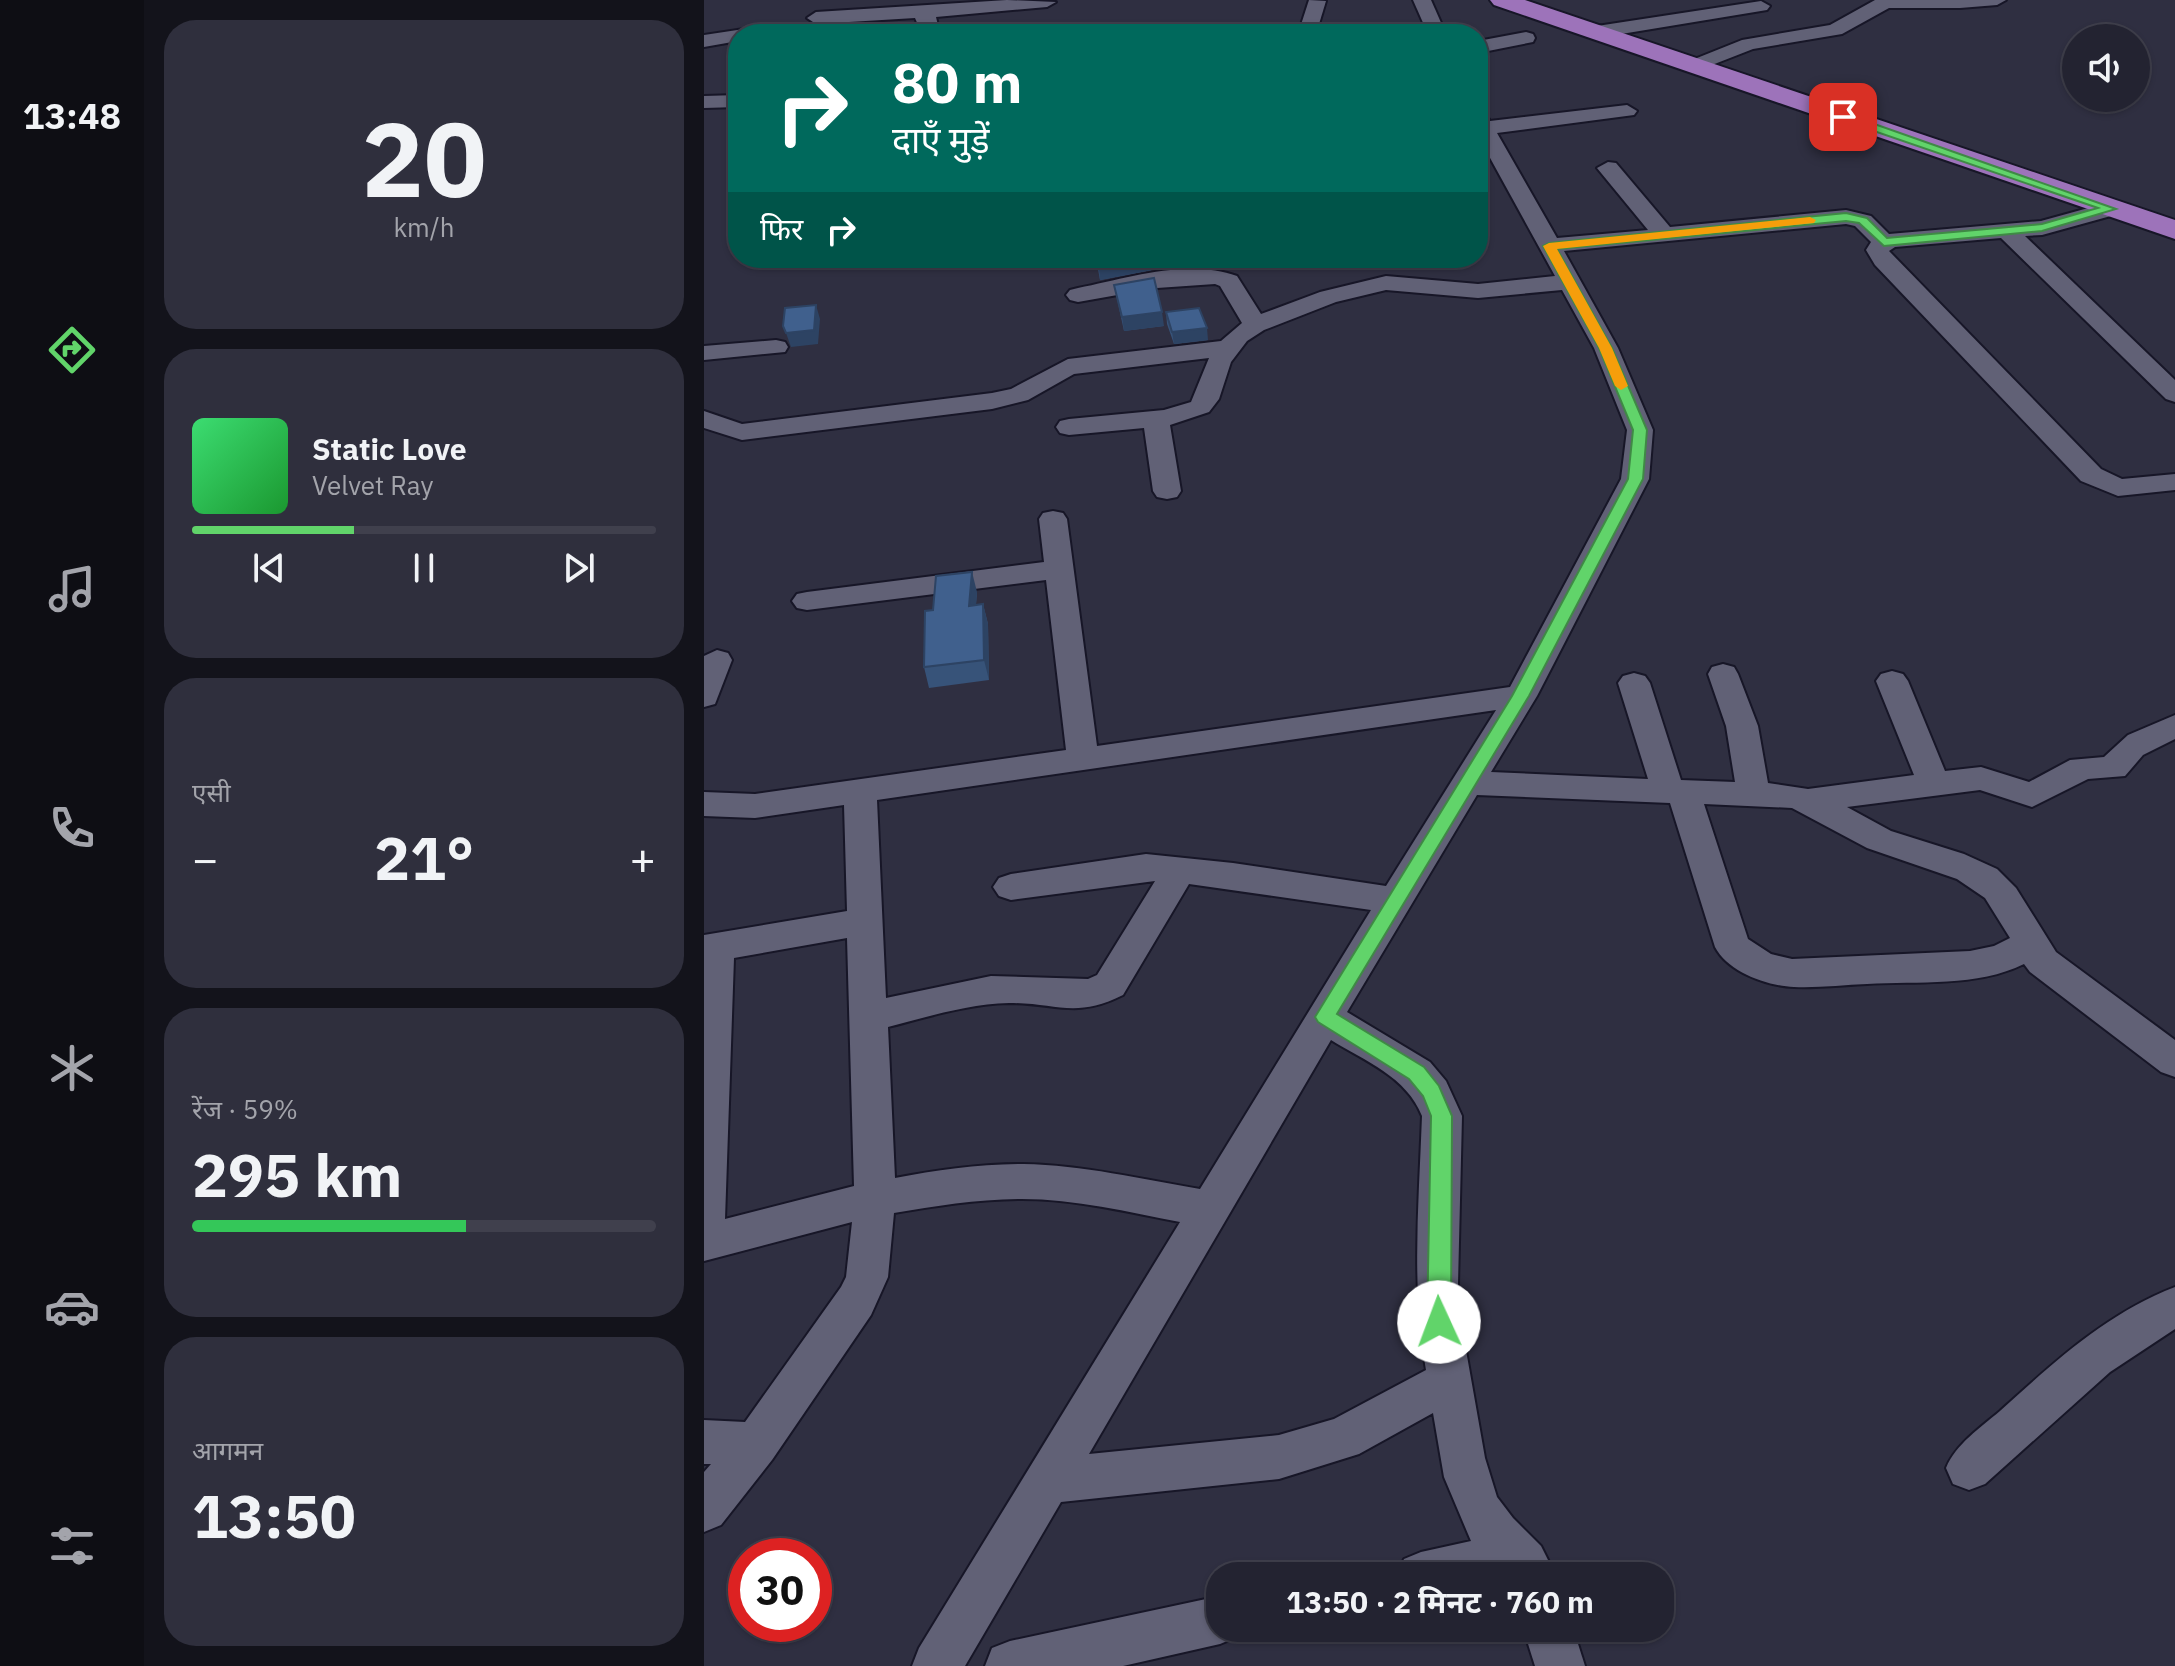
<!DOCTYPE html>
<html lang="hi">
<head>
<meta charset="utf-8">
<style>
  body { margin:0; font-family:"IBM Plex Sans","Noto Sans Devanagari",sans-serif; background:#2f2f3d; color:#f1f3f6; height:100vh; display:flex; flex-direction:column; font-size:30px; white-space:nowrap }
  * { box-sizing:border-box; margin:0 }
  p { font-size:26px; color:#a3a4ab }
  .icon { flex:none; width:44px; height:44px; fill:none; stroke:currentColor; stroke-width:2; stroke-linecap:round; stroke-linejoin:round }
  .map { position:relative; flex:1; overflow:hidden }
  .panel { display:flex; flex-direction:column; gap:20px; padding:20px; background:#13131b; width:560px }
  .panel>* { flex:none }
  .guide { position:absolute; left:24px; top:24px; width:760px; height:244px; border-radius:32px; box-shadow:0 2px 6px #0004,0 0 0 2px #40404d; background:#00695c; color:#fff; overflow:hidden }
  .fabs { position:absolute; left:1358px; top:24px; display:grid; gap:16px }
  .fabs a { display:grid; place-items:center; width:88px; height:88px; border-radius:50%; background:#232331; box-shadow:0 2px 6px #0004,0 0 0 2px #40404d; font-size:40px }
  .speed { position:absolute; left:24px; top:1538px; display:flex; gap:16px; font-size:40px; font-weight:700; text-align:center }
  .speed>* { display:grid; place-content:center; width:104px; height:104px; border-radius:50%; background:#232331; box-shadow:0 2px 6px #0004,0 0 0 2px #40404d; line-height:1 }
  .speed .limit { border:12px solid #d22; background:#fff; color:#111 }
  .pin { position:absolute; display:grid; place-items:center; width:68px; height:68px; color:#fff; margin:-34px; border-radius:16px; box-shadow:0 4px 12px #0006 }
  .me { position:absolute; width:88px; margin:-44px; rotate:358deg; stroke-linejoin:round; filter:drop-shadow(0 0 6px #0008) }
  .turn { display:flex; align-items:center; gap:28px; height:168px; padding:0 32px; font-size:36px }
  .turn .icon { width:104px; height:104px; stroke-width:2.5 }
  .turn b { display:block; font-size:56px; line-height:68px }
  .then { display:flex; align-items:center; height:76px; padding:0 32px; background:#0003; gap:16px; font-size:30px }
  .big { font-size:60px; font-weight:700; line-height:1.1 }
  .panel .tile { flex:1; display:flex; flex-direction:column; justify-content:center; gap:12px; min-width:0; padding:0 28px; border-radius:32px; background:#2f2f3d }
  .panel .dial { align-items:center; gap:0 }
  .dial b { font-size:104px; line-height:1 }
  .song { display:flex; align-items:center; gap:24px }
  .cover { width:96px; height:96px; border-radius:12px; background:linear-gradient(135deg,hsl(140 70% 55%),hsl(130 70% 35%)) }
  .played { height:8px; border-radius:4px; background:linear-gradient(90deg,#61d46a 35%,#40404d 35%) }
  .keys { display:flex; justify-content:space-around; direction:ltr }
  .heat { display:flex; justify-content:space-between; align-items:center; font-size:44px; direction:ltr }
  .charge { height:12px; border-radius:6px; background:linear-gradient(90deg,#34c759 59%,#40404d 0) }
  .trip { position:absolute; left:502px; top:1562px; width:468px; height:80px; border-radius:32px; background:#232331; box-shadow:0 2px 6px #0004,0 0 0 2px #40404d; font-weight:700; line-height:80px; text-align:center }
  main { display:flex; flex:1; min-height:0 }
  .tabs { display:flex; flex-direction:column; width:144px; justify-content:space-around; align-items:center; background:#0e0e14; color:#a3a4ab }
  .tabs .icon { width:56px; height:56px }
  .tabs .selected { color:#61d46a }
  .tabs b { font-size:36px; color:#f1f3f6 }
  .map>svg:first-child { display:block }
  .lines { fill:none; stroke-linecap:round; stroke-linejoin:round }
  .minor-casing { stroke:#171627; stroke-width:4 }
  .major-casing { stroke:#171627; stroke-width:4 }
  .minor { fill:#616176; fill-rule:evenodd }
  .major { fill:#9d73ba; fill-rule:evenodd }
  .wall { fill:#375379 }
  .shaded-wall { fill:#2d4363 }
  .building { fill:#40608d; stroke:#2d4363; stroke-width:2 }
  .route { fill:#61d46a; stroke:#3f8a45; stroke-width:2 }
  .slow { fill:#f59e0b }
</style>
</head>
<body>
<main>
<nav class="tabs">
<b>13:48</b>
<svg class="icon selected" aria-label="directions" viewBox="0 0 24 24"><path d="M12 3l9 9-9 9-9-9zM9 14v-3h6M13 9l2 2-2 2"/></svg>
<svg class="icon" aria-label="music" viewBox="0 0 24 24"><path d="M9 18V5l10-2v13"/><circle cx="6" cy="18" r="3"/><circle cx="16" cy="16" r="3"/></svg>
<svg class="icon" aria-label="phone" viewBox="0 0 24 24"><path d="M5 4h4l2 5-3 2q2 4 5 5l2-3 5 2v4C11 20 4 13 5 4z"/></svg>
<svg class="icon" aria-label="climate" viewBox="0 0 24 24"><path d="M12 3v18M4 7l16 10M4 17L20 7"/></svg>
<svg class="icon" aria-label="car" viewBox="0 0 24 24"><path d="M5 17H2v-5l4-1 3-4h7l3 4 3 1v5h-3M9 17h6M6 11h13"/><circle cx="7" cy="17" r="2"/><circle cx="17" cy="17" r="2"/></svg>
<svg class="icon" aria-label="filters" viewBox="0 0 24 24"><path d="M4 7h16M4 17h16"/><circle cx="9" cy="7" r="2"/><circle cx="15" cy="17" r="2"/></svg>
</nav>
<section class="panel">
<div class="tile dial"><b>20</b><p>km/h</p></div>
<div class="tile">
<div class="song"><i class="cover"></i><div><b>Static Love</b><p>Velvet Ray</p></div></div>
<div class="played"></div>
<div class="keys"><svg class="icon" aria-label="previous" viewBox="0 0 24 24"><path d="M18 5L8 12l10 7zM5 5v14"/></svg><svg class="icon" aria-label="pause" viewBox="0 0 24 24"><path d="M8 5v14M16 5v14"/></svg><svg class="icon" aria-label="next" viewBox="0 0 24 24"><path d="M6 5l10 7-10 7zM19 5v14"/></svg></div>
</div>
<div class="tile"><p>एसी</p>
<div class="heat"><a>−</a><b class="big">21°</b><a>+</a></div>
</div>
<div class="tile"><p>रेंज · 59%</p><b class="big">295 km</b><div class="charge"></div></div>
<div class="tile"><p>आगमन</p><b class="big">13:50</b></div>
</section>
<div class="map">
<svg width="1471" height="1666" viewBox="0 0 1471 1666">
  <rect width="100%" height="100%" fill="#2f2f41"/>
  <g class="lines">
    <defs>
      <g id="minor">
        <path d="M 303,0 L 352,2 L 343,7 L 232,17 L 236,34 L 218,34 L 211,18 L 112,24 L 103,18 L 112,12 Z"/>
        <path d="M 605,0 L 622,1 L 612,34 L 594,34 Z"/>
        <path d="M 709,0 L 727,0 L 742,34 L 724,34 Z"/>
        <path d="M 1171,0 L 1302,0 L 1293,5 L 1256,8 L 1185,8 L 1138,34 L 1049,49 L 990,72 L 980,66 L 983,62 L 1038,40 L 1126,25 Z"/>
        <path d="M 1057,1 L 1066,6 L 1063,10 L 893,38 L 884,32 L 893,26 Z"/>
        <path d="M 66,25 L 85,30 L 87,34 L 34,34 L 34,41 L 0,47 L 0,35 Z"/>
        <path d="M 822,32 L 829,34 L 831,38 L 829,42 L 774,53 L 774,41 Z"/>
        <path d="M 34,95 L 34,107 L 0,108 L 0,96 Z"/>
        <path d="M 923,105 L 933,111 L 930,115 L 793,133 L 853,238 L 944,230 L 893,168 L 904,162 L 912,163 L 966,227 L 1142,210 L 1167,216 L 1185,234 L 1337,221 L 1406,202 L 1414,204 L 1417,209 L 1414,214 L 1338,235 L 1321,236 L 1471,380 L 1471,402 L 1462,399 L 1297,238 L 1191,247 L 1185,251 L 1397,469 L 1418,479 L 1471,474 L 1471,490 L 1414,496 L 1377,481 L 1171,265 L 1162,250 L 1167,242 L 1151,226 L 1142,224 L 860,251 L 914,348 L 949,430 L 945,479 L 833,696 L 787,772 L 944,779 L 914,683 L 919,676 L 930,673 L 941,676 L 946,683 L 977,780 L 1031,782 L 1022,726 L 1004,674 L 1008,667 L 1019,664 L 1030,667 L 1034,674 L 1054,726 L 1064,783 L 1104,789 L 1210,775 L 1172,681 L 1177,674 L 1188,671 L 1199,674 L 1204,681 L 1241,771 L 1277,767 L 1325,782 L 1366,760 L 1400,757 L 1424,735 L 1471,715 L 1471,739 L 1439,755 L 1421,776 L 1384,779 L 1328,807 L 1276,790 L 1143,807 L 1187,831 L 1260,854 L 1293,869 L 1312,888 L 1352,952 L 1471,1040 L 1471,1077 L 1457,1072 L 1326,972 L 1320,964 C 1274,987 1214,981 1163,984 C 1139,985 1114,988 1090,987 C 1063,986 1024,972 1011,947 L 966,803 L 773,795 L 643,1012 L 726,1062 L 742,1081 L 758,1116 L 754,1284 L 757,1322 L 781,1458 L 793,1497 L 809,1518 L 837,1546 L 852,1576 L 693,1576 L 700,1559 L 717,1552 L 767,1541 L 740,1477 L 729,1413 L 655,1454 L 575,1479 L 357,1502 L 261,1666 L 208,1666 L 215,1648 L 476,1222 C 424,1212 371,1199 318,1199 C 275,1199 232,1206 190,1213 L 184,1277 L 167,1315 L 68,1460 L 17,1525 L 0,1532 L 0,1472 L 7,1464 L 0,1464 L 0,1420 L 41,1422 L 137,1287 L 142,1277 L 148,1222 L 0,1261 L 0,935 L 143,911 L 140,805 L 51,818 L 0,816 L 0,792 L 51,794 L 362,750 L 342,580 L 103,610 L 93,608 L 88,601 L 93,594 L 103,592 L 340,562 L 335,519 L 339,513 L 349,511 L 359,513 L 363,519 L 393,746 L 806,687 L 917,479 L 923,430 L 890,348 L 858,290 L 774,298 L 682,290 L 632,302 L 560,330 L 543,341 L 527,362 L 515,399 L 505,412 L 466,425 L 477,491 L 473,497 L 463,499 L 453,497 L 449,491 L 440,428 L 365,435 L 356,433 L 352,427 L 356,421 L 365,419 L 460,410 L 487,402 L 505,358 L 370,374 L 324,400 L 288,409 L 38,440 L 0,428 L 0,411 L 38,424 L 288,393 L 307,389 L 364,359 L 517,341 L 538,323 L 516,286 L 511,284 L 453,288 L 374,302 L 366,300 L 362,295 L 366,290 L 374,288 C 424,278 484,258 533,276 L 557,314 L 616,292 L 682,276 L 774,284 L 851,276 L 774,136 L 774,111 L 781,113 L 786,121 ZM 792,710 L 682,886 L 529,863 L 442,854 L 307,874 L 295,878 L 289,887 L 295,896 L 307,900 L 451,881 L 393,975 L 384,979 L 287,976 L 182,998 L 173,800 ZM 1000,804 L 1088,808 L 1163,848 L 1253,879 L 1281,898 L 1306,938 L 1290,946 L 1266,951 L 1088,959 L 1067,954 L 1044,939 ZM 485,884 L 667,910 L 496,1189 C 437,1179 379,1165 319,1164 C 276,1164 233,1170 191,1178 L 184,1027 C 223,1017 264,1004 305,1003 C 353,1003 371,1019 419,995 ZM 143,938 L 150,1186 L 21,1219 L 30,958 ZM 627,1040 C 661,1061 703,1077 718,1116 C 715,1201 707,1286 722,1370 L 630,1419 L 575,1435 L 385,1454 Z"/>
        <path d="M 72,340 L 81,342 L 84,347 L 81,352 L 0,360 L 0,346 Z"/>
        <path d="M 13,650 L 24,653 L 28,660 L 11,704 L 0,707 L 0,656 Z"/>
        <path d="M 1471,1287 L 1471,1329 L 1406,1372 L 1281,1484 L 1265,1490 L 1249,1484 L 1242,1468 C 1252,1444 1276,1428 1296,1411 C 1349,1363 1403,1313 1471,1287 Z"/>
        <path d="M 516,1596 L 516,1628 L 537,1628 L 533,1637 L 516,1644 L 419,1666 L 281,1666 L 288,1648 L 306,1641 Z"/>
        <path d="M 819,1628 L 869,1628 L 881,1666 L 831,1666 Z"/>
      </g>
      <path id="major" d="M 786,0 L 821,0 L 1471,220 L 1471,239 L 790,5 Z"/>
    </defs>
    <use href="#minor" class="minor-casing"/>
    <use href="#major" class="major-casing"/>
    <use href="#minor" class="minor"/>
    <use href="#major" class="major"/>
  </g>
  <g class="wall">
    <path d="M 392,258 L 507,258 L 508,267 L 453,269 L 396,280 Z"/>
    <path d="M 410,285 L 460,326 L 420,331 Z"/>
    <path d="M 462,312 L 504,340 L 470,344 L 463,324 Z"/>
    <path d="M 273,592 L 272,605 L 279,604 L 284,624 L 285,680 L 225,688 L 220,667 L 229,610 Z"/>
  </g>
  <g class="shaded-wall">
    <path d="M 452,258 L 453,269 L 396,280 L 395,269 Z"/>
    <path d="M 112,305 L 116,319 L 114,344 L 87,347 L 82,333 Z"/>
    <path d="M 458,312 L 460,326 L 420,331 L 418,317 Z"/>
    <path d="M 503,328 L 504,340 L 470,344 L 468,332 Z"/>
    <path d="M 268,572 L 273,592 L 270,626 L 265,606 Z"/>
    <path d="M 279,604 L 284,624 L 285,680 L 280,660 Z"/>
  </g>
  <g class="building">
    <path d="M 392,258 L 451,258 L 395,269 Z"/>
    <path d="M 450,278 L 458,312 L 418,317 L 410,285 Z"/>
    <path d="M 112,305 L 110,330 L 82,333 L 79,326 L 81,308 Z"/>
    <path d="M 495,308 L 503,328 L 468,332 L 462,312 Z"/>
    <path d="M 268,572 L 265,606 L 279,604 L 280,660 L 220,667 L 221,611 L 229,610 L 232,576 Z"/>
  </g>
  <path class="route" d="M 1135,114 L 1142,114 L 1412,209 L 1338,231 L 1180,246 L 1155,223 L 1142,221 L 853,249 L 908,348 L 943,430 L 939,479 L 825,696 L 633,1014 L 720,1067 L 735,1086 L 748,1116 L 747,1322 L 743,1329 L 735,1332 L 727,1329 L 723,1322 L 727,1116 L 719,1096 L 705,1079 L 614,1022 L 611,1017 L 808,696 L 924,479 L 929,430 L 895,348 L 839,246 L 845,243 L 1142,213 L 1163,218 L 1183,238 L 1338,224 L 1394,208 L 1135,119 Z"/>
  <path class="slow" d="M 1106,217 L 1112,220 L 1110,223 L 853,249 L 908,348 L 924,386 L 917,390 L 911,386 L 895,348 L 839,246 L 845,243 Z"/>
</svg>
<div class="fabs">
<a><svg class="icon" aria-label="sound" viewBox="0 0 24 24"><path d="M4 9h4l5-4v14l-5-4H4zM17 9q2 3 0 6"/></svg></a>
</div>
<div class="speed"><div class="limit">30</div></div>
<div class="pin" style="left:1139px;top:117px;background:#d93025"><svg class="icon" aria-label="arrive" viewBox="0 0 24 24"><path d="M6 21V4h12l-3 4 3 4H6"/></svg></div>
<svg class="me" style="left:735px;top:1322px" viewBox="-20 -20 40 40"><circle r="19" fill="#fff"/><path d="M0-13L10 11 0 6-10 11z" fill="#61d46a"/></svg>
<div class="trip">13:50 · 2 मिनट · 760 m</div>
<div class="guide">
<div class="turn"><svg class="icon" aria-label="right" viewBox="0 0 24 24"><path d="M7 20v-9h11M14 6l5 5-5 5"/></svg><div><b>80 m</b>दाएँ मुड़ें</div></div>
<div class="then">फिर<svg class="icon" aria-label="right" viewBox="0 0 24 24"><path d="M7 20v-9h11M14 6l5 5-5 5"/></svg></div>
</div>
</div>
</main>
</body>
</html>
